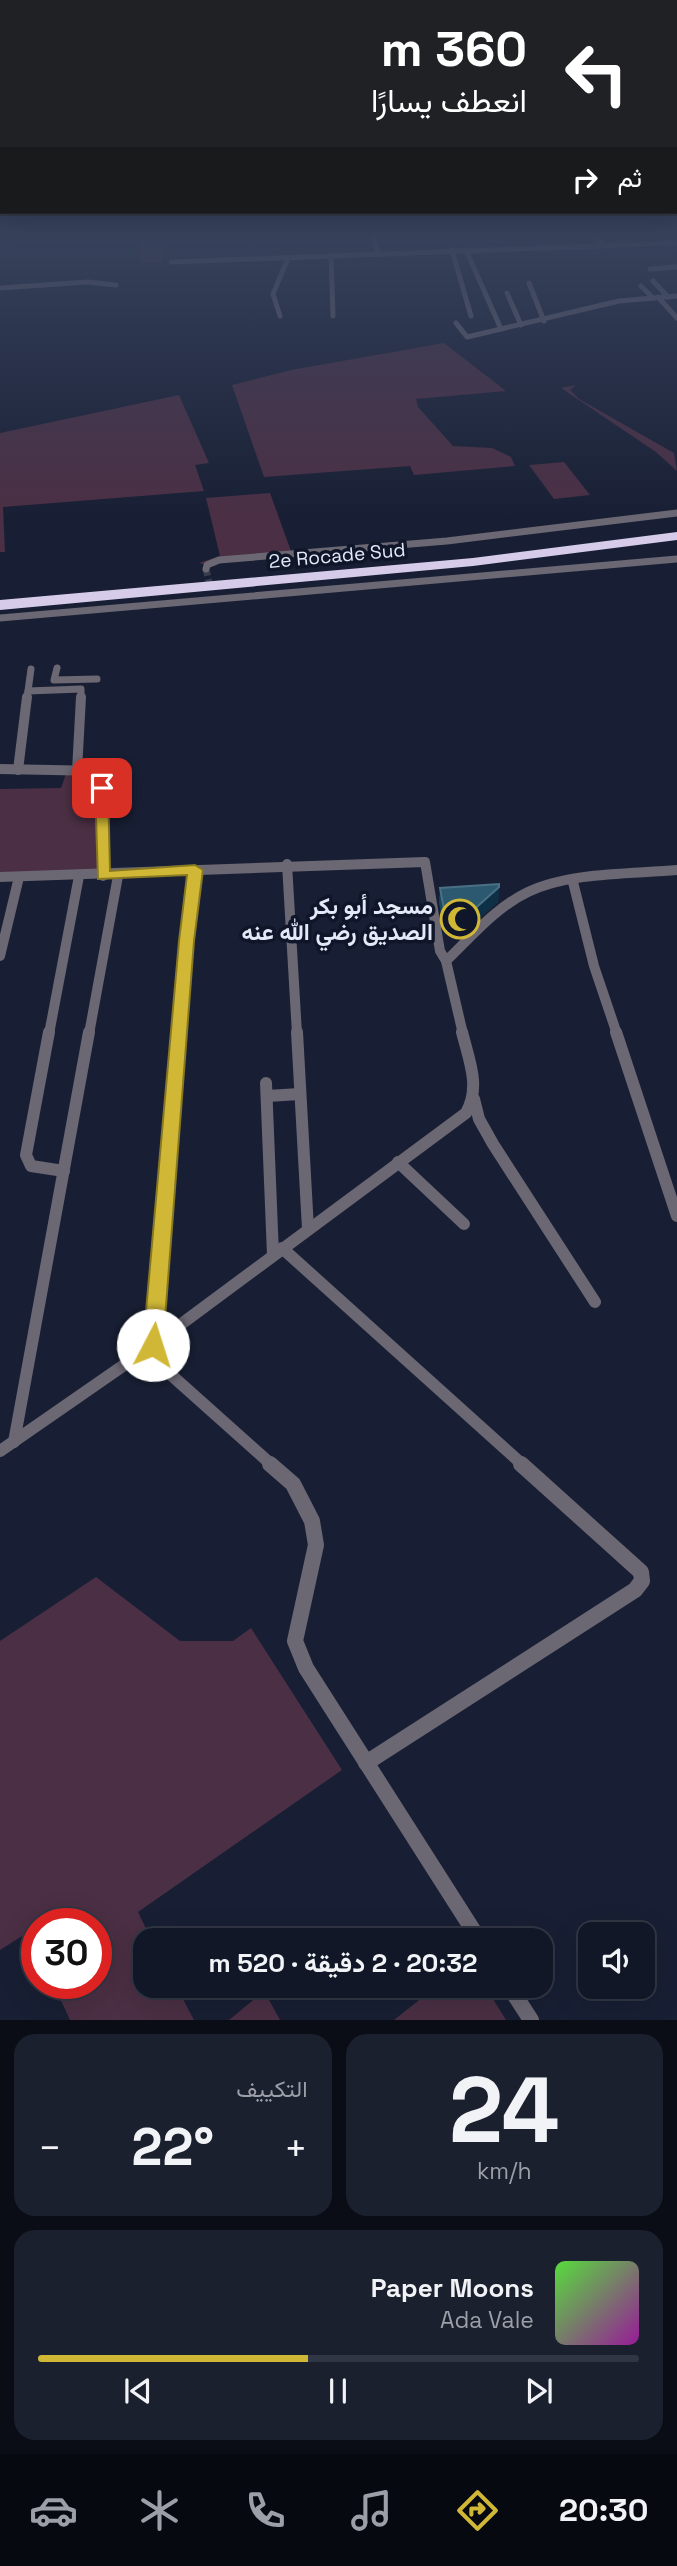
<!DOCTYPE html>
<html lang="ar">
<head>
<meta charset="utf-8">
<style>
  body { margin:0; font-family:"Space Grotesk",Vazirmatn,sans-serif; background:#1b202f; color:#f1f3f6; direction:rtl; height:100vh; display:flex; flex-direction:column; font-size:26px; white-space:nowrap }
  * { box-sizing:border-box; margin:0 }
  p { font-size:23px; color:#9c9fa7 }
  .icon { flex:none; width:38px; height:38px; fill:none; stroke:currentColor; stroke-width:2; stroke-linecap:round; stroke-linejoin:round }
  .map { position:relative; height:2020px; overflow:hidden; direction:ltr }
  .details { display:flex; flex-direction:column; gap:14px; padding:14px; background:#0a0d15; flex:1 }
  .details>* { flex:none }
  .top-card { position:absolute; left:0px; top:0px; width:677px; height:214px; box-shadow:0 7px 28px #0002,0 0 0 2px #313644; direction:rtl; background:#202124; color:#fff; overflow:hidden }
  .controls { position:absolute; left:578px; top:1922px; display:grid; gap:14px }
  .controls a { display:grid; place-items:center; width:77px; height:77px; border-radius:14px; background:#121727; box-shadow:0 7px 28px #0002,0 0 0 2px #313644; font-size:35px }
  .speed { position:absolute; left:21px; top:1908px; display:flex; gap:14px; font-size:35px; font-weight:700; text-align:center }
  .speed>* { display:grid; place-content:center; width:91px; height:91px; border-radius:50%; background:#121727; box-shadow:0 7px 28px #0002,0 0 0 2px #313644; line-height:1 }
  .speed .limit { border:10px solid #d22; background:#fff; color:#111 }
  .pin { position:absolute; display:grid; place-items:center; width:60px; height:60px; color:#fff; margin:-30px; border-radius:14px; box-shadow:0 4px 10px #0006 }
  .me { position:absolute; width:77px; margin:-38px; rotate:5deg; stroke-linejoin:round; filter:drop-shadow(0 0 5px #0008) }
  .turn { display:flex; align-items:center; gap:24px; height:147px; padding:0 35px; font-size:32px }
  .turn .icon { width:91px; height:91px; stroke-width:2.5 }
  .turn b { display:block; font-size:49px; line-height:60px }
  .then { display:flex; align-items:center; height:66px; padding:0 35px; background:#0003; gap:14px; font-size:26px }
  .big { font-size:52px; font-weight:700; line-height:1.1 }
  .details .tile { flex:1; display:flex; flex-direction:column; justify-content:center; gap:10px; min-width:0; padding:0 24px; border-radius:21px; background:#1b202f }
  .details .dial { align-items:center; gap:0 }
  .dial b { font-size:91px; line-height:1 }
  .song { display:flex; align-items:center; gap:21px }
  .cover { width:84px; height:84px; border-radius:10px; background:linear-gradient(135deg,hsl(110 70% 55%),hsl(300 70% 35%)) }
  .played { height:7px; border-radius:4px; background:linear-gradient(90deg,#d0b836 45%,#313644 45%) }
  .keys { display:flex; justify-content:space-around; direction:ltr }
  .heat { display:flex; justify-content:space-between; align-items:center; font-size:38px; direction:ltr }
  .details .tiles { flex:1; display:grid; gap:14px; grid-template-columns:1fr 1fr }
  .tile:last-child { grid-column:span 2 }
  .trip { position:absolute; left:133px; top:1928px; width:420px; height:70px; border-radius:21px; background:#121727; box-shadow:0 7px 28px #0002,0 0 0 2px #313644; font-weight:700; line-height:70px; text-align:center; direction:rtl }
  .dock { display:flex; height:112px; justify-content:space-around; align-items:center; background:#070910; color:#9c9fa7 }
  .dock .icon { width:49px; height:49px }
  .dock .current { color:#d0b836 }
  .dock b { font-size:32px; color:#f1f3f6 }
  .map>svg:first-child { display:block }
  .green { fill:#4b2f44 }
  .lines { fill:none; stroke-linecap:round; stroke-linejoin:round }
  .minor-tunnel { stroke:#363d51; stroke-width:7; stroke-dasharray:7 3.5; stroke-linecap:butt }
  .minor-far4 { stroke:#6b6773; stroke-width:5 }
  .minor-far3 { stroke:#6b6773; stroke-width:7 }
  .minor-far2 { stroke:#6b6773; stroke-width:10 }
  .minor-far1 { stroke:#6b6773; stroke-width:12 }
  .minor { stroke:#6b6773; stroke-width:16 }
  .motorway { fill:#d6cce9; fill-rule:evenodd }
  .wall { fill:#16485e }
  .shaded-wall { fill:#0e3047 }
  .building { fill:#2c596f; stroke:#497084; stroke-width:2 }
  .route { fill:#d0b836; stroke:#877823; stroke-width:2 }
  .labels { text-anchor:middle; stroke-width:7; stroke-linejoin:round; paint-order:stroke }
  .far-street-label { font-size:19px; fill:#e3e9f7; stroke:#0f1629 }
  .poi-label { font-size:23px; font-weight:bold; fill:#e3e9f7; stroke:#0f1629; text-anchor:end }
</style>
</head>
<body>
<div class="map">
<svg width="677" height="2020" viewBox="0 0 677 2020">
  <rect width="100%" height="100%" fill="#181f34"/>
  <g class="green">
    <path d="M 138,236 L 165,236 L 163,262 L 141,263 Z"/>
    <path d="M 444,343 L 506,391 L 416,399 L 418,407 L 453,446 L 492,448 L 511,457 L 515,466 L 414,475 L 410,466 L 264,477 L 232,385 L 291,370 Z"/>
    <path d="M 576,385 L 570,390 L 579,399 L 674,453 L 677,471 L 656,452 L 561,388 Z"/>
    <path d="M 179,395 L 209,463 L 195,465 L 204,491 L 3,507 L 5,552 L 0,552 L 0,433 Z"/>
    <path d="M 564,462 L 590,495 L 554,499 L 529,465 Z"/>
    <path d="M 270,493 L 292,554 L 207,565 L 199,563 L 220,556 L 206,498 Z"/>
    <path d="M 66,774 L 86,774 L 85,788 L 102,788 L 103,876 L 0,877 L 0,789 L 61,788 Z"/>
    <path d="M 96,1577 L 180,1641 L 233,1641 L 251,1628 L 342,1770 L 138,1912 L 152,1941 L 145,1941 L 145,1986 L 176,1986 L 194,2020 L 70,2020 L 53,1983 L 96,1983 L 96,1923 L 37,1923 L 37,1946 L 30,1931 L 0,1950 L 0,1641 Z"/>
    <path d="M 437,1986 L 485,1986 L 506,2020 L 394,2020 Z"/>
    <path d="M 264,1991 L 280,2020 L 229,2020 Z"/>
  </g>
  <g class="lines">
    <path class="minor-tunnel" d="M 206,569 L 211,590"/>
    <g class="minor-far4">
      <path d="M 373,236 L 378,254"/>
      <path d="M 591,236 L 607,246"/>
      <path d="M 452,250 L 471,316"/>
      <path d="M 466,250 L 501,329"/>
      <path d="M 331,256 L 333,316"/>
      <path d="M 171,262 L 677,243"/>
      <path d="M 650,269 L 677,267"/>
      <path d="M 653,281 L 668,297"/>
      <path d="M 529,283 L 544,321"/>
      <path d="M 641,286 L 653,298"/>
      <path d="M 0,288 L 88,282 L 116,285"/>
      <path d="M 507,293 L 521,325"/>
      <path d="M 658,297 L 677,318"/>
      <path d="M 280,316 L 273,294 L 288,258"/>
      <path d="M 456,323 L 467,337 L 619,301 L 677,296"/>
    </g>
    <g class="minor-far3">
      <path d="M 206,569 L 207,565 L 219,560 L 447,541 L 677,513"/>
      <path d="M 0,618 L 677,559"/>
      <path d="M 57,668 L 54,680 L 97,679"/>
      <path d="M 28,691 L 31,669"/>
      <path d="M 27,699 L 28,691 L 81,689 L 81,699"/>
    </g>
    <g class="minor-far2">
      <path d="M 0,769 L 102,771 L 103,876"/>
      <path d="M 18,770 L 27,697"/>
      <path d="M 77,771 L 81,697"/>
      <path d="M 287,864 L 297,1034"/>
      <path d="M 0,877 L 425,862 L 440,951 L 446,961"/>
      <path d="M 573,882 L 594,966 L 617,1034"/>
      <path d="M 0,956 L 19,877"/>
      <path d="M 49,1034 L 79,876"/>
      <path d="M 89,1034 L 118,876"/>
      <path d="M 178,1034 L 195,870"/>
      <path d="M 463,1034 L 446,961 C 471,937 496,907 528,892 C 569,872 632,874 677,870"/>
    </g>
    <g class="minor-far1">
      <path d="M 49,1032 L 26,1155 L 31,1166 L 64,1171"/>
      <path d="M 179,1032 L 153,1345 L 160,1365 L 272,1465"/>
      <path d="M 297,1032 L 308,1229"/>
      <path d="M 616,1032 L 677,1216"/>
      <path d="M 266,1083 L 273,1255"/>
      <path d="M 267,1096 L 300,1094"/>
      <path d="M 474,1099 L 479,1119 L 493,1144 L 595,1302"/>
      <path d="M 398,1162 L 464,1224"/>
      <path d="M 282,1248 L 523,1465"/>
      <path d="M 14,1442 L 89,1032"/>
      <path d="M 0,1451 L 153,1345 L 466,1113 C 481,1087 469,1060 462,1032"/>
    </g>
    <g class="minor">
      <path d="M 270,1464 L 293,1484 L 312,1521 L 316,1545 L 295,1641 L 306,1668 L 480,1941"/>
      <path d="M 366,1763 L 635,1590 L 642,1581 L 641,1572 L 521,1464"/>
      <path d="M 509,1986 L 531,2020"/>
    </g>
    <path class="motorway" d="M 677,532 L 677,540 L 473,566 L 0,610 L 0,600 L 473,558 Z"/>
  </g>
  <path class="wall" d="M 499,887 L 498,902 L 468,928 L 444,930 L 439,903 L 440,888 Z"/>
  <path class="shaded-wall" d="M 499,887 L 498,902 L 468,928 L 470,913 Z"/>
  <path class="building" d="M 499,884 L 499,887 L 470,913 L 445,915 L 440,888 Z"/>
  <linearGradient id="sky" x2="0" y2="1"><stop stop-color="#0d111d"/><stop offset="0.45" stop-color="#37425c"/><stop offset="1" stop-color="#37425c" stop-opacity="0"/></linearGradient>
  <rect width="677" height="519" fill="url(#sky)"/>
  <path class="route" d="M 102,783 L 108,788 L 110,871 L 195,865 L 203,870 L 194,941 L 163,1345 L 160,1351 L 153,1353 L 146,1351 L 143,1345 L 179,941 L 187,875 L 98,879 L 95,788 Z"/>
  <defs>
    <symbol id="mosque-ring" viewBox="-11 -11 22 22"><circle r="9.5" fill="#0f1629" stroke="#d0b836" stroke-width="1.5"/><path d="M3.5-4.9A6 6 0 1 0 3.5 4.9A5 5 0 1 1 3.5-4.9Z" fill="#d0b836"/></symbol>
  </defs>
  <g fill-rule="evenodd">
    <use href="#mosque-ring" x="438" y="897" width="44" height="44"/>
  </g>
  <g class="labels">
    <g class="far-street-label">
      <text transform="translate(337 555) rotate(-5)" y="7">2e Rocade Sud</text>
    </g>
    <g class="poi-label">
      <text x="433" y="914">مسجد أبو بكر<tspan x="433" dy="26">الصديق رضي الله عنه</tspan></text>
    </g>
  </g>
</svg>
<div class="controls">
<a><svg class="icon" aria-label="sound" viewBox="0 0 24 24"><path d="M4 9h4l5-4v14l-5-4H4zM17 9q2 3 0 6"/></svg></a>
</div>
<div class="speed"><div class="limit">30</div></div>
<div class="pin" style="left:102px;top:788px;background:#d93025"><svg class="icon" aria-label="arrive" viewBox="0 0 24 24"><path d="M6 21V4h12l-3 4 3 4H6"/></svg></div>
<svg class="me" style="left:153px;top:1345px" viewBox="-20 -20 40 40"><circle r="19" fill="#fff"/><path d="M0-13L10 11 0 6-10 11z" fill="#d0b836"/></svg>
<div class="trip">20:32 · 2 دقيقة · 520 m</div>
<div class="top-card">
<div class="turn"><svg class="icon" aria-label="left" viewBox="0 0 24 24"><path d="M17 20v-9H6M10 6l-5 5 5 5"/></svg><div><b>360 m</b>انعطف يسارًا</div></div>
<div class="then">ثم<svg class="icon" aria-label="right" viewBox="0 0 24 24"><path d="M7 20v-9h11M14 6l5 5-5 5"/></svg></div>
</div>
</div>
<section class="details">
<div class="tiles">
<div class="tile dial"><b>24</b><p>km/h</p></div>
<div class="tile"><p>التكييف</p>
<div class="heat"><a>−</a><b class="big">22°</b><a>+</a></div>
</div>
<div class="tile">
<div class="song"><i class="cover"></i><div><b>Paper Moons</b><p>Ada Vale</p></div></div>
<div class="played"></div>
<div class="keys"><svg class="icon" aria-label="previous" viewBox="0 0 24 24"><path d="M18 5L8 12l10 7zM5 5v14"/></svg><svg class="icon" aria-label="pause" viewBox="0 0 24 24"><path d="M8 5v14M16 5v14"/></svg><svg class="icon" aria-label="next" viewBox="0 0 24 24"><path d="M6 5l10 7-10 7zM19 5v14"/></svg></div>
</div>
</div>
</section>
<nav class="dock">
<b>20:30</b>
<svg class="icon current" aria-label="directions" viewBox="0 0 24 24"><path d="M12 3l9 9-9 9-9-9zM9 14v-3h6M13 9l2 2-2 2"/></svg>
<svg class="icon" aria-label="music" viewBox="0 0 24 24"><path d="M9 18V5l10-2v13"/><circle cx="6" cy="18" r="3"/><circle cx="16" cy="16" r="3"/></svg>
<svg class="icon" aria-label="phone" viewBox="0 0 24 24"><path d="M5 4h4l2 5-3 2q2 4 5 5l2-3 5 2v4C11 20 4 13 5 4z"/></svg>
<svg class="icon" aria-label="climate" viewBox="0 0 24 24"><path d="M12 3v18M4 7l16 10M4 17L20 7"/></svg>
<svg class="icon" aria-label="car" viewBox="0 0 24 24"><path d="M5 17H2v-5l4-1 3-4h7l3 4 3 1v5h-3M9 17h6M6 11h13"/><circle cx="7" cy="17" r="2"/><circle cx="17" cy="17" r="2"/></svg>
</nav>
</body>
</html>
